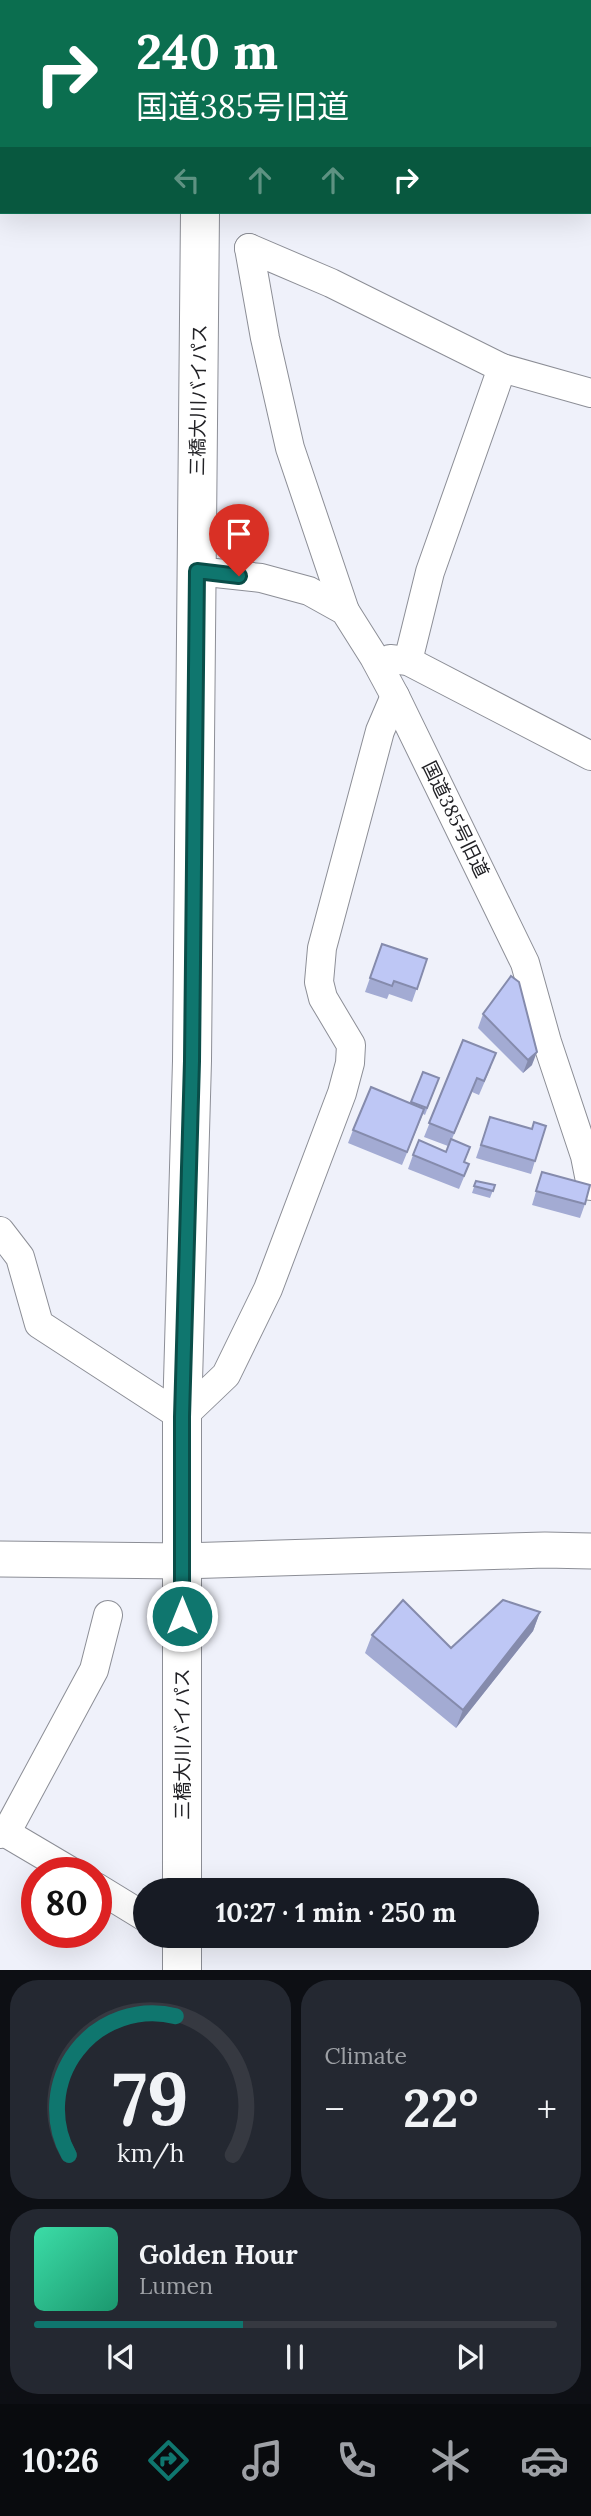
<!DOCTYPE html>
<html lang="en">
<head>
<meta charset="utf-8">
<style>
  body { margin:0; font-family:Lora,"Noto Sans JP",serif; background:#242831; color:#f1f3f6; height:100vh; display:flex; flex-direction:column; font-size:26px; white-space:nowrap }
  * { box-sizing:border-box; margin:0 }
  p { font-size:23px; color:#9ea1a6 }
  .icon { flex:none; width:38px; height:38px; fill:none; stroke:currentColor; stroke-width:2; stroke-linecap:round; stroke-linejoin:round }
  .map { position:relative; height:1970px; overflow:hidden }
  .drawer { display:flex; flex-direction:column; gap:10px; padding:10px; background:#0d0f14; flex:1 }
  .drawer>* { flex:none }
  .top-card { position:absolute; left:0px; top:0px; width:592px; height:214px; box-shadow:0 7px 28px #0002; background:#0b6e4f; color:#fff; overflow:hidden }
  .speed { position:absolute; left:21px; top:1857px; display:flex; gap:14px; font-size:35px; font-weight:700; text-align:center }
  .speed>* { display:grid; place-content:center; width:91px; height:91px; border-radius:50%; background:#171b24; box-shadow:0 7px 28px #0002; line-height:1 }
  .speed .limit { border:10px solid #d22; background:#fff; color:#111 }
  .pin { position:absolute; display:grid; place-items:center; width:60px; height:60px; color:#fff; margin:-72px -30px; border-radius:50% 50% 50% 0; rotate:-45deg; box-shadow:0 0 7px #0007 }
  .pin .icon { rotate:45deg }
  .me { position:absolute; width:77px; margin:-38px; rotate:0deg; stroke-linejoin:round; filter:drop-shadow(0 0 5px #0008) }
  .turn { display:flex; align-items:center; gap:24px; height:147px; padding:0 21px; font-size:32px }
  .turn .icon { width:91px; height:91px; stroke-width:2.5 }
  .turn b { display:block; font-size:49px; line-height:60px }
  .lanes { display:flex; align-items:center; height:66px; padding:0 21px; background:#0003; justify-content:center; gap:35px; direction:ltr }
  .lanes .off { opacity:.35 }
  .big { font-size:52px; font-weight:700; line-height:1.1 }
  .drawer .tile { flex:1; display:flex; flex-direction:column; justify-content:center; gap:10px; min-width:0; padding:0 24px; border-radius:28px; background:#242831 }
  .drawer .dial { align-items:center; gap:0 }
  .dial svg { height:182px; overflow:visible; fill:none; stroke:#363941; stroke-width:7; stroke-linecap:round; text-anchor:middle }
  .dial text { fill:#f1f3f6; stroke:none }
  .song { display:flex; align-items:center; gap:21px }
  .cover { width:84px; height:84px; border-radius:10px; background:linear-gradient(135deg,hsl(160 70% 55%),hsl(160 70% 35%)) }
  .played { height:7px; border-radius:4px; background:linear-gradient(90deg,#0f766e 40%,#363941 40%) }
  .keys { display:flex; justify-content:space-around; direction:ltr }
  .heat { display:flex; justify-content:space-between; align-items:center; font-size:38px; direction:ltr }
  .drawer .tiles { flex:1; display:grid; gap:10px; grid-template-columns:1fr 1fr }
  .tile:last-child { grid-column:span 2 }
  .trip { position:absolute; left:133px; top:1878px; width:406px; height:70px; border-radius:35px; background:#171b24; box-shadow:0 7px 28px #0002; font-weight:700; line-height:70px; text-align:center }
  .tab-bar { display:flex; height:112px; justify-content:space-around; align-items:center; background:#090b0e; color:#9ea1a6 }
  .tab-bar .icon { width:49px; height:49px }
  .tab-bar .current { color:#0f766e }
  .tab-bar b { font-size:32px; color:#f1f3f6 }
  .map>svg:first-child { display:block }
  .lines { fill:none; stroke-linecap:round; stroke-linejoin:round }
  .minor-casing { stroke:#8c8e96; stroke-width:30 }
  .tertiary-casing { stroke:#8c8e96; stroke-width:37 }
  .trunk-casing { stroke:#8c8e96; stroke-width:40 }
  .minor { stroke:#fff; stroke-width:28 }
  .tertiary { stroke:#fff; stroke-width:35 }
  .trunk { stroke:#fff; stroke-width:38 }
  .wall { fill:#a3abd3 }
  .shaded-wall { fill:#858bac }
  .building { fill:#bec7f5; stroke:#858bac; stroke-width:2 }
  .route-casing { stroke:#0a4d48; stroke-width:18 }
  .route { stroke:#0f766e; stroke-width:12 }
  .labels { text-anchor:middle; stroke-width:5; stroke-linejoin:round; paint-order:stroke }
  .street-label { font-size:19px; fill:#222226; stroke:#fff }
</style>
</head>
<body>
<div class="map">
<svg width="591" height="1970" viewBox="0 0 591 1970">
  <rect width="100%" height="100%" fill="#eff1fa"/>
  <g class="lines">
    <defs>
      <g id="minor">
        <path d="M 232,0 L 236,2"/>
        <path d="M 590,149 L 591,149"/>
        <path d="M 249,248 L 331,283 L 502,368 L 430,572 L 408,661"/>
        <path d="M 249,248 L 265,338 L 290,448 L 345,611"/>
        <path d="M 502,368 L 591,393"/>
        <path d="M 197,571 L 261,578 L 309,591 L 345,611 L 374,657 L 395,696 L 525,963 L 547,1042 L 585,1156 L 591,1186"/>
        <path d="M 390,659 L 408,661 L 591,756"/>
        <path d="M 0,1231 L 20,1257 L 39,1324 L 182,1417 L 226,1375 L 268,1289 L 342,1093 L 350,1063 L 351,1045 L 323,998 L 319,982 L 322,948 L 380,731 L 395,696"/>
        <path d="M 6,1833 L 72,1872"/>
        <path d="M 0,1834 L 6,1833 L 94,1670 L 108,1615"/>
        <path d="M 96,1887 L 145,1917"/>
      </g>
      <path id="tertiary" d="M 0,1559 L 182,1561 L 545,1550 L 591,1551"/>
      <g id="trunk">
        <path d="M 202,2 L 202,0"/>
        <path d="M 182,1890 L 182,1417 L 192,1061 L 200,212"/>
        <path d="M 182,1936 L 182,1970"/>
      </g>
    </defs>
    <use href="#minor" class="minor-casing"/>
    <use href="#tertiary" class="tertiary-casing"/>
    <use href="#trunk" class="trunk-casing"/>
    <use href="#minor" class="minor"/>
    <use href="#tertiary" class="tertiary"/>
    <use href="#trunk" class="trunk"/>
  </g>
  <g class="wall">
    <path d="M 382,944 L 427,959 L 412,1002 L 389,994 L 387,999 L 365,992 Z"/>
    <path d="M 483,1014 L 532,1065 L 523,1073 L 478,1028 Z"/>
    <path d="M 463,1040 L 491,1067 L 479,1095 L 472,1092 L 452,1139 L 464,1162 L 464,1177 L 459,1189 L 408,1169 L 413,1155 L 446,1152 L 448,1146 L 424,1137 Z"/>
    <path d="M 423,1072 L 439,1078 L 425,1115 L 423,1114 L 402,1165 L 348,1143 L 353,1130 L 411,1104 Z"/>
    <path d="M 490,1117 L 535,1161 L 531,1174 L 476,1158 Z"/>
    <path d="M 542,1172 L 585,1204 L 580,1218 L 532,1205 Z"/>
    <path d="M 476,1181 L 495,1185 L 490,1198 L 472,1193 Z"/>
    <path d="M 540,1612 L 533,1631 L 456,1728 L 365,1653 L 372,1635 L 451,1648 Z"/>
  </g>
  <g class="shaded-wall">
    <path d="M 537,1052 L 532,1065 L 523,1073 L 528,1060 Z"/>
    <path d="M 540,1612 L 533,1631 L 456,1728 L 463,1710 Z"/>
  </g>
  <g class="building">
    <path d="M 382,944 L 427,959 L 417,989 L 394,981 L 392,986 L 370,978 Z"/>
    <path d="M 511,976 L 519,982 L 537,1052 L 528,1060 L 483,1014 Z"/>
    <path d="M 463,1040 L 496,1053 L 484,1081 L 477,1078 L 454,1133 L 429,1123 Z"/>
    <path d="M 423,1072 L 439,1078 L 427,1108 L 411,1102 Z"/>
    <path d="M 371,1087 L 424,1109 L 407,1152 L 353,1130 Z"/>
    <path d="M 490,1117 L 532,1129 L 534,1122 L 546,1126 L 535,1161 L 481,1145 Z"/>
    <path d="M 451,1139 L 470,1147 L 464,1162 L 469,1164 L 464,1176 L 413,1155 L 419,1140 L 446,1152 Z"/>
    <path d="M 542,1172 L 590,1185 L 585,1204 L 536,1191 Z"/>
    <path d="M 476,1181 L 495,1185 L 493,1191 L 474,1186 Z"/>
    <path d="M 403,1600 L 451,1648 L 503,1600 L 540,1612 L 463,1710 L 372,1635 Z"/>
  </g>
  <g class="lines">
    <defs>
      <path id="route" d="M 182,1616 L 182,1417 L 192,1061 L 197,571 L 239,576"/>
    </defs>
    <use href="#route" class="route-casing"/>
    <use href="#route" class="route"/>
  </g>
  <g class="labels">
    <g class="street-label">
      <text transform="translate(198 400) rotate(-89)" y="7">三橋大川バイパス</text>
      <text transform="translate(456 819) rotate(64)" y="7">国道385号旧道</text>
      <text transform="translate(182 1744) rotate(-90)" y="7">三橋大川バイパス</text>
    </g>
  </g>
</svg>
<div class="speed"><div class="limit">80</div></div>
<div class="pin" style="left:239px;top:576px;background:#d93025"><svg class="icon" aria-label="arrive" viewBox="0 0 24 24"><path d="M6 21V4h12l-3 4 3 4H6"/></svg></div>
<svg class="me" style="left:182px;top:1616px" viewBox="-20 -20 40 40"><circle r="17" fill="#0f766e" stroke="#fff" stroke-width="3"/><path d="M0-11L8 9 0 5-8 9z" fill="#fff"/></svg>
<div class="trip">10:27 · 1 min · 250 m</div>
<div class="top-card">
<div class="turn"><svg class="icon" aria-label="right" viewBox="0 0 24 24"><path d="M7 20v-9h11M14 6l5 5-5 5"/></svg><div><b>240 m</b>国道385号旧道</div></div>
<div class="lanes"><svg class="icon off" aria-label="left" viewBox="0 0 24 24"><path d="M17 20v-9H6M10 6l-5 5 5 5"/></svg><svg class="icon off" aria-label="ahead" viewBox="0 0 24 24"><path d="M12 20V5M6 11l6-6 6 6"/></svg><svg class="icon off" aria-label="ahead" viewBox="0 0 24 24"><path d="M12 20V5M6 11l6-6 6 6"/></svg><svg class="icon" aria-label="right" viewBox="0 0 24 24"><path d="M7 20v-9h11M14 6l5 5-5 5"/></svg></div>
</div>
</div>
<section class="drawer">
<div class="tiles">
<div class="tile dial"><svg viewBox="0 0 100 80">
<path d="M14 69A42 42 0 1 1 86 69"/>
<path d="M14 69A42 42 0 0 1 61 8" stroke="#0f766e"/>
<text x="50" y="56" font-size="32" font-weight="700">79</text>
<text x="50" y="72" font-size="11">km/h</text>
</svg></div>
<div class="tile"><p>Climate</p>
<div class="heat"><a>−</a><b class="big">22°</b><a>+</a></div>
</div>
<div class="tile">
<div class="song"><i class="cover"></i><div><b>Golden Hour</b><p>Lumen</p></div></div>
<div class="played"></div>
<div class="keys"><svg class="icon" aria-label="previous" viewBox="0 0 24 24"><path d="M18 5L8 12l10 7zM5 5v14"/></svg><svg class="icon" aria-label="pause" viewBox="0 0 24 24"><path d="M8 5v14M16 5v14"/></svg><svg class="icon" aria-label="next" viewBox="0 0 24 24"><path d="M6 5l10 7-10 7zM19 5v14"/></svg></div>
</div>
</div>
</section>
<nav class="tab-bar">
<b>10:26</b>
<svg class="icon current" aria-label="directions" viewBox="0 0 24 24"><path d="M12 3l9 9-9 9-9-9zM9 14v-3h6M13 9l2 2-2 2"/></svg>
<svg class="icon" aria-label="music" viewBox="0 0 24 24"><path d="M9 18V5l10-2v13"/><circle cx="6" cy="18" r="3"/><circle cx="16" cy="16" r="3"/></svg>
<svg class="icon" aria-label="phone" viewBox="0 0 24 24"><path d="M5 4h4l2 5-3 2q2 4 5 5l2-3 5 2v4C11 20 4 13 5 4z"/></svg>
<svg class="icon" aria-label="climate" viewBox="0 0 24 24"><path d="M12 3v18M4 7l16 10M4 17L20 7"/></svg>
<svg class="icon" aria-label="car" viewBox="0 0 24 24"><path d="M5 17H2v-5l4-1 3-4h7l3 4 3 1v5h-3M9 17h6M6 11h13"/><circle cx="7" cy="17" r="2"/><circle cx="17" cy="17" r="2"/></svg>
</nav>
</body>
</html>
